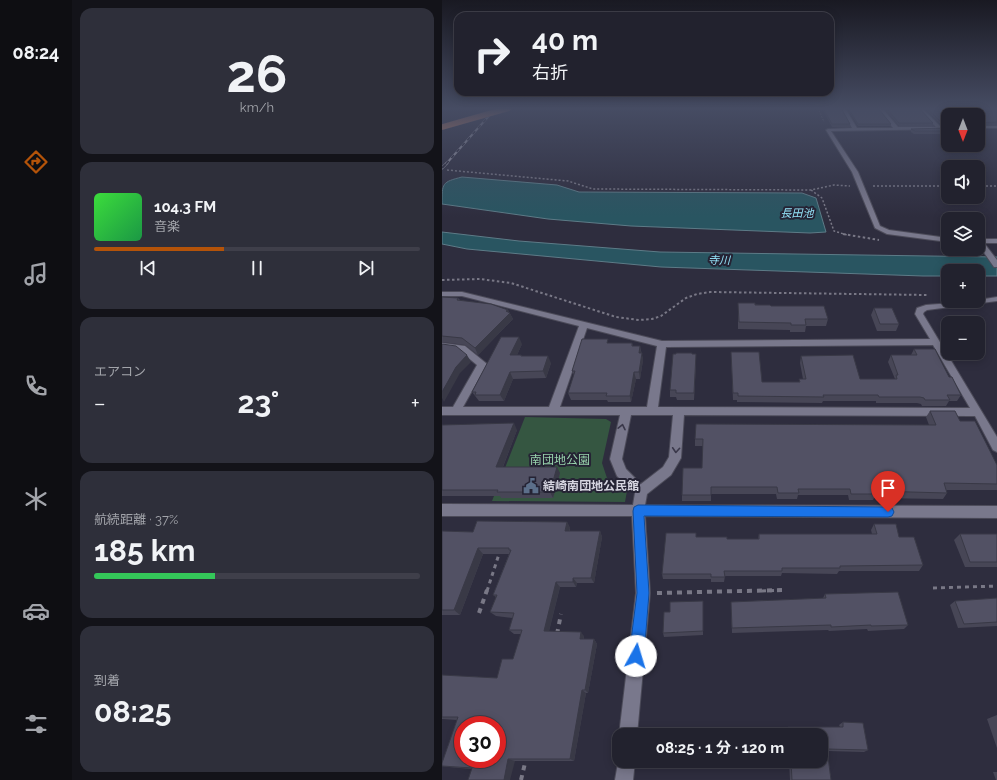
<!DOCTYPE html>
<html lang="ja">
<head>
<meta charset="utf-8">
<style>
  body { margin:0; font-family:Raleway,"Noto Sans JP",sans-serif; background:#2e2f3a; color:#f1f3f6; height:100vh; display:flex; flex-direction:column; font-size:15px; white-space:nowrap }
  * { box-sizing:border-box; margin:0 }
  p { font-size:13px; color:#a2a4aa }
  .icon { flex:none; width:22px; height:22px; fill:none; stroke:currentColor; stroke-width:2; stroke-linecap:round; stroke-linejoin:round }
  .map { position:relative; flex:1; overflow:hidden }
  .drawer { display:flex; flex-direction:column; gap:8px; padding:8px; background:#131319; width:370px }
  .drawer>* { flex:none }
  .banner { position:absolute; left:12px; top:12px; width:380px; height:84px; border-radius:12px; box-shadow:0 2px 10px #0003,0 0 0 1px #3f3f4a; background:#22222e; color:#f1f3f6; overflow:hidden }
  .needle { width:26px; rotate:180deg }
  .buttons { position:absolute; left:499px; top:108px; display:grid; gap:8px }
  .buttons a { display:grid; place-items:center; width:44px; height:44px; border-radius:8px; background:#22222e; box-shadow:0 2px 10px #0003,0 0 0 1px #3f3f4a; font-size:20px }
  .speed { position:absolute; left:12px; top:716px; display:flex; gap:8px; font-size:20px; font-weight:700; text-align:center }
  .speed>* { display:grid; place-content:center; width:52px; height:52px; border-radius:50%; background:#22222e; box-shadow:0 2px 10px #0003,0 0 0 1px #3f3f4a; line-height:1 }
  .speed .limit { border:6px solid #d22; background:#fff; color:#111 }
  .pin { position:absolute; display:grid; place-items:center; width:34px; height:34px; color:#fff; margin:-41px -17px; border-radius:50% 50% 50% 0; rotate:-45deg; box-shadow:0 0 4px #0007 }
  .pin .icon { rotate:45deg }
  .me { position:absolute; width:44px; margin:-22px; rotate:6deg; stroke-linejoin:round; filter:drop-shadow(0 0 3px #0008) }
  .turn { display:flex; align-items:center; gap:14px; height:84px; padding:0 12px; font-size:18px }
  .turn .icon { width:52px; height:52px; stroke-width:2.5 }
  .turn b { display:block; font-size:28px; line-height:34px }
  .big { font-size:30px; font-weight:700; line-height:1.1 }
  .drawer .widget { flex:1; display:flex; flex-direction:column; justify-content:center; gap:6px; min-width:0; padding:0 14px; border-radius:12px; background:#2e2f3a }
  .drawer .dial { align-items:center; gap:0 }
  .dial b { font-size:52px; line-height:1 }
  .song { display:flex; align-items:center; gap:12px }
  .cover { width:48px; height:48px; border-radius:6px; background:linear-gradient(135deg,hsl(120 70% 55%),hsl(140 70% 35%)) }
  .played { height:4px; border-radius:2px; background:linear-gradient(90deg,#b45309 40%,#3f3f4a 40%) }
  .keys { display:flex; justify-content:space-around; direction:ltr }
  .heat { display:flex; justify-content:space-between; align-items:center; font-size:22px; direction:ltr }
  .charge { height:6px; border-radius:3px; background:linear-gradient(90deg,#34c759 37%,#3f3f4a 0) }
  .trip { position:absolute; left:170px; top:728px; width:216px; height:40px; border-radius:12px; background:#22222e; box-shadow:0 2px 10px #0003,0 0 0 1px #3f3f4a; font-weight:700; line-height:40px; text-align:center }
  main { display:flex; flex:1; min-height:0 }
  .tabs { display:flex; flex-direction:column; width:72px; justify-content:space-around; align-items:center; background:#0e0e12; color:#a2a4aa }
  .tabs .icon { width:28px; height:28px }
  .tabs .on { color:#b45309 }
  .tabs b { font-size:18px; color:#f1f3f6 }
  .map>svg:first-child { display:block }
  .green { fill:#355641 }
  .water { fill:#295561; stroke:#5d7b87 }
  .lines { fill:none; stroke-linecap:round; stroke-linejoin:round }
  .street-casing { stroke:#4c4b59; stroke-width:2 }
  .path-far4 { stroke:#797886; stroke-width:1; stroke-dasharray:1.5 1.5; stroke-linecap:butt }
  .path-far3 { stroke:#797886; stroke-width:1.5; stroke-dasharray:2 2; stroke-linecap:butt }
  .path-far2 { stroke:#797886; stroke-width:2; stroke-dasharray:2.5 2.5; stroke-linecap:butt }
  .path-far1 { stroke:#797886; stroke-width:3; stroke-dasharray:4 4; stroke-linecap:butt }
  .path { stroke:#797886; stroke-width:4; stroke-dasharray:5 5; stroke-linecap:butt }
  .street { fill:#79788c; fill-rule:evenodd }
  .rail-far1-casing { stroke:#9c9ba8; stroke-width:2 }
  .rail-casing { stroke:#9c9ba8; stroke-width:3 }
  .rail-far1 { stroke:#252334; stroke-width:1.5; stroke-dasharray:4; stroke-linecap:butt }
  .rail { stroke:#252334; stroke-width:2; stroke-dasharray:5.5; stroke-linecap:butt }
  .highway-bridge-casing { stroke:#4c4b59; stroke-width:6; stroke-linecap:butt }
  .highway-bridge { stroke:#e7895d; stroke-width:5.5 }
  .wall { fill:#474656 }
  .shaded-wall { fill:#393946 }
  .building { fill:#525164; stroke:#393946; fill-rule:evenodd }
  .oneway { stroke:#3a384a }
  .route { fill:#1a73e8; stroke:#114b97 }
  .labels { text-anchor:middle; stroke-width:4; stroke-linejoin:round; paint-order:stroke }
  .far-water-label { font-size:11px; font-style:italic; fill:#93e1f7; stroke:#252334 }
  .park-label { font-size:12px; fill:#98d3ac; stroke:#252334 }
  .poi-label { font-size:12px; font-weight:bold; fill:#d6d5e0; stroke:#252334; text-anchor:start }
</style>
</head>
<body>
<main>
<nav class="tabs">
<b>08:24</b>
<svg class="icon on" aria-label="directions" viewBox="0 0 24 24"><path d="M12 3l9 9-9 9-9-9zM9 14v-3h6M13 9l2 2-2 2"/></svg>
<svg class="icon" aria-label="music" viewBox="0 0 24 24"><path d="M9 18V5l10-2v13"/><circle cx="6" cy="18" r="3"/><circle cx="16" cy="16" r="3"/></svg>
<svg class="icon" aria-label="phone" viewBox="0 0 24 24"><path d="M5 4h4l2 5-3 2q2 4 5 5l2-3 5 2v4C11 20 4 13 5 4z"/></svg>
<svg class="icon" aria-label="climate" viewBox="0 0 24 24"><path d="M12 3v18M4 7l16 10M4 17L20 7"/></svg>
<svg class="icon" aria-label="car" viewBox="0 0 24 24"><path d="M5 17H2v-5l4-1 3-4h7l3 4 3 1v5h-3M9 17h6M6 11h13"/><circle cx="7" cy="17" r="2"/><circle cx="17" cy="17" r="2"/></svg>
<svg class="icon" aria-label="filters" viewBox="0 0 24 24"><path d="M4 7h16M4 17h16"/><circle cx="9" cy="7" r="2"/><circle cx="15" cy="17" r="2"/></svg>
</nav>
<section class="drawer">
<div class="widget dial"><b>26</b><p>km/h</p></div>
<div class="widget">
<div class="song"><i class="cover"></i><div><b>104.3 FM</b><p>音楽</p></div></div>
<div class="played"></div>
<div class="keys"><svg class="icon" aria-label="previous" viewBox="0 0 24 24"><path d="M18 5L8 12l10 7zM5 5v14"/></svg><svg class="icon" aria-label="pause" viewBox="0 0 24 24"><path d="M8 5v14M16 5v14"/></svg><svg class="icon" aria-label="next" viewBox="0 0 24 24"><path d="M6 5l10 7-10 7zM19 5v14"/></svg></div>
</div>
<div class="widget"><p>エアコン</p>
<div class="heat"><a>−</a><b class="big">23°</b><a>+</a></div>
</div>
<div class="widget"><p>航続距離 · 37%</p><b class="big">185 km</b><div class="charge"></div></div>
<div class="widget"><p>到着</p><b class="big">08:25</b></div>
</section>
<div class="map">
<svg width="555" height="780" viewBox="0 0 555 780">
  <rect width="100%" height="100%" fill="#2e2d3e"/>
  <path class="green" d="M 83,417 L 164,419 L 169,422 L 160,463 L 165,478 L 185,491 L 183,502 L 50,501 Z"/>
  <g class="water">
    <path d="M 20,177 L 115,185 L 137,192 L 360,193 L 374,198 L 384,232 L 368,233 L 189,226 L 106,219 L 0,204 C 0,183 0,182 20,177 Z"/>
    <path d="M 0,232 L 77,241 L 218,252 L 555,257 L 555,276 L 536,276 L 536,271 L 506,271 L 506,276 L 481,276 L 219,267 L 25,249 L 0,244 Z"/>
  </g>
  <g class="lines">
    <defs>
      <g id="street">
        <path d="M 27,108 L 31,108 L 28,110 L 26,109 Z"/>
        <path d="M 399,108 L 403,108 L 415,128 L 451,128 L 436,108 L 440,108 L 456,127 L 494,127 L 476,108 L 480,108 L 499,127 L 506,127 L 506,129 L 389,131 L 416,172 L 438,226 L 447,230 L 506,238 L 506,242 L 445,234 L 433,228 L 410,172 L 384,130 L 386,129 L 410,128 Z"/>
        <path d="M 515,108 L 519,108 L 528,115 L 523,115 Z"/>
        <rect x="536" y="126" width="19" height="2"/>
        <path d="M 536,239 L 555,239 L 555,243 L 542,243 L 555,260 L 555,267 L 552,267 L 536,244 Z"/>
        <path d="M 0,292 L 20,292 L 220,341 L 488,339 L 473,314 L 475,308 L 484,305 L 536,301 L 536,300 L 555,297 L 555,301 L 485,310 L 482,312 L 481,314 L 555,437 L 555,452 L 551,450 L 533,416 L 242,415 L 239,458 L 229,475 L 205,494 L 203,505 L 555,506 L 555,518 L 203,516 L 208,593 L 195,735 L 177,735 L 194,593 L 190,516 L 0,516 L 0,504 L 191,505 L 193,493 L 175,476 L 168,459 L 178,415 L 0,415 L 0,407 L 11,407 L 35,365 L 18,351 L 0,349 L 0,343 L 23,346 L 45,364 L 21,407 L 107,407 L 137,326 L 20,296 L 0,296 ZM 145,328 L 215,346 L 205,407 L 118,407 ZM 491,345 L 528,408 L 216,407 L 224,347 ZM 189,415 L 231,415 L 227,457 L 221,467 L 199,484 L 184,469 L 180,459 Z"/>
        <path d="M 177,757 L 177,761 L 193,761 L 191,780 L 173,780 Z"/>
      </g>
    </defs>
    <use href="#street" class="street-casing"/>
    <g class="path-far4">
      <path d="M 376,108 L 382,122"/>
      <path d="M 80,109 L 139,110"/>
    </g>
    <g class="path-far3">
      <path d="M 5,170 L 126,181 L 151,189 L 369,190 L 392,185 L 408,186"/>
      <path d="M 431,186 L 506,186"/>
      <path d="M 536,186 L 555,186"/>
      <path d="M 369,190 L 380,198 L 392,231 L 405,235"/>
    </g>
    <g class="path-far2">
      <path d="M 401,234 L 437,240"/>
      <path d="M 0,280 L 38,279 L 69,283 L 174,317 L 197,320 L 210,319 L 219,316 L 244,298 L 255,294 L 268,292 L 486,295"/>
    </g>
    <g class="path-far1">
      <path d="M 491,588 L 555,586"/>
      <path d="M 45,591 L 58,551"/>
      <path d="M 320,591 L 343,590"/>
    </g>
    <g class="path">
      <path d="M 215,593 L 343,590"/>
      <path d="M 37,613 L 45,590"/>
      <path d="M 115,634 L 119,614"/>
      <path d="M 79,780 L 84,759"/>
    </g>
    <use href="#street" class="street"/>
    <defs>
      <path id="rail-far1" d="M 4,164 L 54,108"/>
      <path id="rail" d="M 0,168 L 5,163"/>
    </defs>
    <use href="#rail-far1" class="rail-far1-casing"/>
    <use href="#rail" class="rail-casing"/>
    <use href="#rail-far1" class="rail-far1"/>
    <use href="#rail" class="rail"/>
    <defs>
      <path id="highway-bridge" d="M 0,127 L 67,108"/>
    </defs>
    <use href="#highway-bridge" class="highway-bridge-casing"/>
    <use href="#highway-bridge" class="highway-bridge"/>
  </g>
  <g class="wall">
    <path d="M 380,108 L 399,108 L 408,124 L 408,127 L 390,127 Z"/>
    <path d="M 405,108 L 436,108 L 449,124 L 448,126 L 416,126 Z"/>
    <path d="M 442,108 L 477,108 L 491,123 L 491,126 L 457,126 Z"/>
    <path d="M 482,108 L 516,108 L 523,114 L 528,114 L 521,108 L 552,108 L 555,109 L 555,125 L 536,125 L 536,115 L 506,115 L 506,125 L 500,126 Z"/>
    <path d="M 506,128 L 506,134 L 472,134 L 469,132 L 469,129 Z"/>
    <path d="M 0,297 L 16,298 L 18,300 L 66,310 L 71,319 L 36,355 L 23,345 L 0,342 Z"/>
    <path d="M 296,303 L 329,306 L 386,319 L 384,326 L 364,326 L 363,332 L 348,332 L 348,330 L 296,329 Z"/>
    <path d="M 432,308 L 457,324 L 454,331 L 435,331 L 429,315 Z"/>
    <path d="M 167,343 L 190,343 L 191,346 L 198,346 L 201,360 L 198,379 L 194,379 L 189,402 L 166,402 L 165,400 L 129,400 L 126,393 L 132,375 L 130,371 Z"/>
    <path d="M 80,344 L 75,355 L 79,355 L 80,356 L 109,363 L 104,378 L 71,379 L 62,401 L 37,401 L 30,392 Z"/>
    <path d="M 472,349 L 507,377 L 519,395 L 515,401 L 507,401 L 504,406 L 480,406 L 479,404 L 475,403 L 434,403 L 434,401 L 381,401 L 380,403 L 295,402 L 295,400 L 291,400 L 289,352 L 320,382 L 357,382 L 357,379 L 361,379 L 358,363 L 359,356 L 418,379 L 453,379 L 446,362 L 449,355 L 469,355 Z"/>
    <path d="M 250,354 L 254,354 L 254,361 L 252,400 L 235,400 L 234,397 L 228,397 L 228,390 Z"/>
    <path d="M 488,411 L 518,421 L 555,465 L 555,490 L 504,490 L 505,493 L 501,499 L 432,498 L 431,500 L 407,500 L 406,495 L 356,495 L 355,499 L 335,499 L 334,494 L 269,494 L 269,501 L 240,501 L 240,495 L 260,468 L 261,446 L 253,446 L 253,439 L 487,425 L 484,417 Z"/>
    <path d="M 0,425 L 75,430 L 61,467 L 118,473 L 111,498 L 59,498 L 58,496 L 0,496 Z"/>
    <path d="M 125,522 L 128,528 L 128,531 L 158,531 L 160,537 L 152,583 L 135,583 L 134,587 L 118,587 L 107,631 L 142,636 L 142,639 L 152,639 L 155,644 L 146,693 L 144,693 L 132,761 L 73,761 L 29,769 L 7,767 L 0,766 L 15,720 L 0,719 L 0,675 L 55,678 L 71,659 L 79,634 L 72,634 L 67,630 L 71,618 L 54,616 L 48,612 L 54,597 L 51,595 L 67,554 L 41,554 L 18,615 L 0,615 L 0,531 L 31,532 Z"/>
    <path d="M 432,524 L 457,537 L 481,565 L 477,571 L 397,571 L 395,574 L 340,573 L 339,576 L 283,576 L 282,582 L 269,582 L 269,579 L 221,579 L 220,574 L 255,537 L 285,539 L 316,539 L 317,534 L 430,534 L 429,530 Z"/>
    <path d="M 518,534 L 555,534 L 555,567 L 523,567 L 512,540 Z"/>
    <path d="M 383,594 L 466,625 L 462,629 L 426,631 L 425,629 L 387,631 L 386,630 L 290,633 L 289,602 L 381,598 Z"/>
    <path d="M 555,598 L 555,626 L 516,628 L 508,605 L 513,601 Z"/>
    <path d="M 261,601 L 261,635 L 222,637 L 221,633 L 228,612 Z"/>
    <path d="M 555,715 L 555,748 L 545,719 Z"/>
    <path d="M 401,722 L 426,750 L 422,752 L 385,751 L 389,780 L 348,780 L 347,761 L 379,761 L 379,735 L 345,735 L 344,729 L 346,727 L 398,727 L 397,725 Z"/>
    <path d="M 551,772 L 555,772 L 555,780 L 554,780 Z"/>
  </g>
  <g class="shaded-wall">
    <path d="M 66,310 L 71,319 L 36,355 L 33,348 L 64,311 Z"/>
    <path d="M 77,337 L 80,344 L 72,362 L 68,355 Z"/>
    <path d="M 198,346 L 199,353 L 197,353 Z"/>
    <path d="M 200,353 L 201,360 L 198,379 L 197,372 Z"/>
    <path d="M 254,354 L 254,361 L 252,400 L 252,393 Z"/>
    <path d="M 25,355 L 29,362 L 18,373 L 2,402 L 0,398 L 0,392 L 14,367 Z"/>
    <path d="M 106,356 L 109,363 L 104,378 L 101,371 Z"/>
    <path d="M 68,372 L 71,379 L 62,401 L 58,395 Z"/>
    <path d="M 192,372 L 194,379 L 189,402 L 188,396 Z"/>
    <path d="M 72,423 L 75,430 L 58,474 L 54,467 Z"/>
    <path d="M 115,467 L 118,473 L 111,498 L 108,492 Z"/>
    <path d="M 125,522 L 128,528 L 126,537 L 123,531 Z"/>
    <path d="M 158,531 L 160,537 L 152,583 L 149,578 Z"/>
    <path d="M 36,548 L 41,554 L 18,615 L 12,610 Z"/>
    <path d="M 131,578 L 135,583 L 134,587 L 131,582 Z"/>
    <path d="M 114,582 L 118,587 L 106,635 L 102,631 Z"/>
    <path d="M 139,632 L 142,636 L 141,643 L 138,639 Z"/>
    <path d="M 152,639 L 155,644 L 146,693 L 143,690 Z"/>
    <path d="M 140,690 L 144,693 L 132,761 L 128,759 Z"/>
    <path d="M 66,759 L 73,761 L 68,780 L 62,780 Z"/>
  </g>
  <g class="building">
    <path d="M 381,108 L 399,108 L 408,124 L 390,124 Z"/>
    <path d="M 406,108 L 436,108 L 449,124 L 416,124 Z"/>
    <path d="M 444,108 L 477,108 L 491,123 L 457,123 Z"/>
    <path d="M 485,108 L 516,108 L 523,114 L 529,114 L 530,112 L 525,108 L 552,108 L 555,109 L 555,122 L 536,123 L 536,115 L 506,115 L 506,123 L 500,123 Z"/>
    <path d="M 506,128 L 506,131 L 473,131 L 469,129 Z"/>
    <path d="M 0,297 L 16,298 L 15,300 L 49,304 L 66,310 L 64,311 L 68,313 L 33,348 L 20,338 L 0,336 Z"/>
    <path d="M 296,303 L 313,303 L 313,305 L 328,305 L 329,306 L 382,306 L 386,319 L 363,319 L 364,325 L 349,325 L 349,323 L 297,322 Z"/>
    <path d="M 432,308 L 450,308 L 457,324 L 438,324 Z"/>
    <path d="M 59,337 L 77,337 L 68,355 L 79,355 L 79,356 L 106,356 L 101,371 L 68,372 L 58,395 L 33,395 L 34,392 L 30,392 Z"/>
    <path d="M 140,339 L 166,339 L 165,343 L 190,343 L 190,346 L 198,346 L 197,353 L 200,353 L 197,372 L 192,372 L 188,396 L 164,396 L 165,393 L 126,393 L 133,371 L 130,371 Z"/>
    <path d="M 0,344 L 14,346 L 25,355 L 14,367 L 0,392 Z"/>
    <path d="M 472,349 L 493,349 L 507,377 L 510,377 L 519,395 L 505,395 L 508,400 L 483,400 L 482,398 L 478,397 L 437,397 L 436,395 L 381,395 L 382,397 L 296,396 L 296,393 L 291,393 L 289,352 L 317,352 L 320,382 L 358,382 L 357,379 L 364,379 L 359,356 L 411,355 L 418,379 L 455,379 L 454,375 L 456,375 L 449,355 L 475,355 Z"/>
    <path d="M 234,353 L 250,353 L 250,354 L 254,354 L 252,393 L 234,393 L 234,390 L 228,390 L 231,354 L 234,354 Z"/>
    <path d="M 488,411 L 513,411 L 518,421 L 533,421 L 555,465 L 555,484 L 502,483 L 505,493 L 433,491 L 434,494 L 409,494 L 408,489 L 356,489 L 357,493 L 336,493 L 335,487 L 269,487 L 269,495 L 240,495 L 241,468 L 260,468 L 261,439 L 253,439 L 254,424 L 494,425 Z"/>
    <path d="M 72,423 L 54,467 L 115,467 L 108,492 L 55,492 L 56,490 L 0,490 L 0,425 Z"/>
    <path d="M 35,521 L 125,522 L 123,531 L 158,531 L 149,578 L 131,578 L 131,582 L 114,582 L 102,631 L 139,632 L 138,639 L 152,639 L 143,690 L 140,690 L 128,759 L 66,759 L 62,780 L 26,780 L 30,768 L 0,766 L 0,763 L 16,717 L 0,717 L 0,675 L 55,678 L 60,659 L 71,659 L 80,630 L 67,630 L 72,613 L 48,612 L 55,595 L 51,595 L 69,550 L 67,550 L 67,548 L 36,548 L 12,610 L 0,610 L 0,531 L 31,532 ZM 21,725 L 55,725 L 55,759 L 21,759 Z"/>
    <path d="M 432,524 L 454,524 L 457,537 L 472,537 L 481,565 L 398,566 L 398,568 L 340,568 L 340,571 L 282,571 L 283,577 L 269,577 L 269,574 L 220,574 L 224,533 L 254,533 L 254,537 L 285,537 L 285,539 L 317,539 L 317,534 L 435,534 Z"/>
    <path d="M 518,534 L 555,534 L 555,562 L 528,562 Z"/>
    <path d="M 456,592 L 466,625 L 429,626 L 429,625 L 389,627 L 389,625 L 290,628 L 289,602 L 384,598 L 383,594 Z"/>
    <path d="M 555,598 L 555,622 L 522,624 L 513,601 Z"/>
    <path d="M 261,601 L 261,631 L 221,633 L 222,612 L 228,612 L 228,602 Z"/>
    <path d="M 401,722 L 421,723 L 426,750 L 385,749 L 389,780 L 350,780 L 349,761 L 379,761 L 379,735 L 347,735 L 346,727 L 401,727 Z"/>
  </g>
  <defs><path id="oneway-chevron" d="M-2-3.5L2.5 0L-2 3.5" fill="none" stroke-width="1.6" stroke-linecap="round" stroke-linejoin="round"/></defs>
  <g class="oneway">
    <use href="#oneway-chevron" transform="translate(180 427) rotate(-78)"/>
    <use href="#oneway-chevron" transform="translate(234 450) rotate(94)"/>
  </g>
  <linearGradient id="sky" x2="0" y2="1"><stop stop-color="#191922"/><stop offset="0.5" stop-color="#464c63"/><stop offset="1" stop-color="#464c63" stop-opacity="0"/></linearGradient>
  <rect width="555" height="217" fill="url(#sky)"/>
  <path class="route" d="M 196,505 L 446,507 L 450,508 L 452,512 L 450,516 L 446,517 L 202,516 L 207,593 L 202,656 L 199,661 L 194,663 L 190,661 L 187,656 L 195,593 L 191,511 L 192,507 Z"/>
  <defs>
    <symbol id="civic-bare" viewBox="-9 -9 18 18"><path d="M-.6-6.5H3V-4.5H.6V-3L4-1V1h2V6H-6V1h2V-1L-.6-3ZM-1.2 2.5V6h2.4V2.5Z" fill="#5c6f8a" stroke="#252334" stroke-width="2.5" paint-order="stroke"/></symbol>
  </defs>
  <g fill-rule="evenodd">
    <use href="#civic-bare" x="78" y="475" width="22" height="22"/>
  </g>
  <g class="labels">
    <g class="far-water-label">
      <text x="355" y="217">長田池</text>
      <text transform="translate(277 260) rotate(1)" y="4">寺川</text>
    </g>
    <g class="park-label">
      <text x="118" y="464">南団地公園</text>
    </g>
    <g class="poi-label">
      <text x="101" y="490">結崎南団地公民館</text>
    </g>
  </g>
</svg>
<div class="buttons">
<a><svg class="needle" viewBox="-14 -14 28 28"><path d="M0-13l5 13h-10z" fill="#e53935"/><path d="M0 13l5-13h-10z" fill="#a2a4aa"/></svg></a>
<a><svg class="icon" aria-label="sound" viewBox="0 0 24 24"><path d="M4 9h4l5-4v14l-5-4H4zM17 9q2 3 0 6"/></svg></a>
<a><svg class="icon" aria-label="layers" viewBox="0 0 24 24"><path d="M12 4l9 5-9 5-9-5zM3 14l9 5 9-5"/></svg></a>
<a>+</a>
<a>−</a>
</div>
<div class="speed"><div class="limit">30</div></div>
<div class="pin" style="left:446px;top:512px;background:#d93025"><svg class="icon" aria-label="arrive" viewBox="0 0 24 24"><path d="M6 21V4h12l-3 4 3 4H6"/></svg></div>
<svg class="me" style="left:194px;top:656px" viewBox="-20 -20 40 40"><circle r="19" fill="#fff"/><path d="M0-13L10 11 0 6-10 11z" fill="#1a73e8"/></svg>
<div class="trip">08:25 · 1 分 · 120 m</div>
<div class="banner">
<div class="turn"><svg class="icon" aria-label="right" viewBox="0 0 24 24"><path d="M7 20v-9h11M14 6l5 5-5 5"/></svg><div><b>40 m</b>右折</div></div>
</div>
</div>
</main>
</body>
</html>
